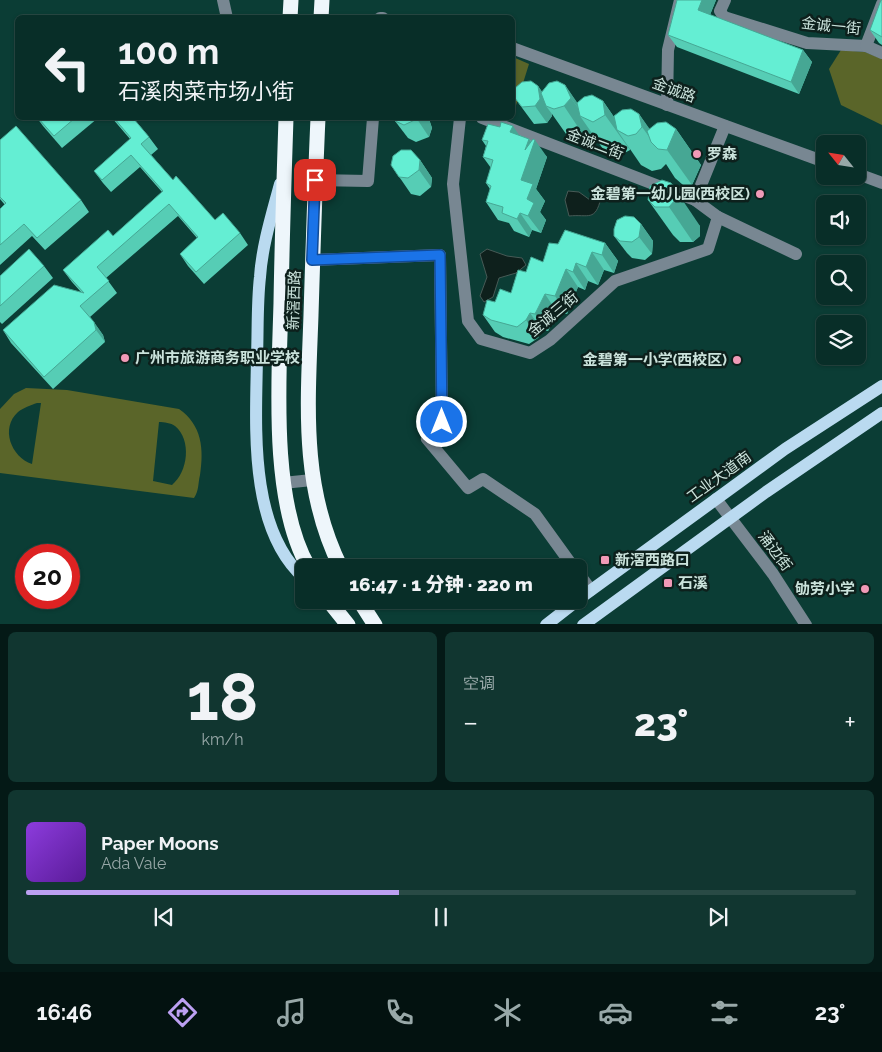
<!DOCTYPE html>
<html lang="zh">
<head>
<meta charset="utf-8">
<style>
  body { margin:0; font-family:Raleway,"Noto Sans SC",sans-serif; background:#113630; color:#f1f3f6; height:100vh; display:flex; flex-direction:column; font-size:19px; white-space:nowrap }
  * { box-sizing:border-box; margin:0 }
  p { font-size:16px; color:#98a8a8 }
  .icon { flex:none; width:28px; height:28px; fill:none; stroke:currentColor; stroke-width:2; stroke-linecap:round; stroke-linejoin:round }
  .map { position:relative; height:624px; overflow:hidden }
  .panel { display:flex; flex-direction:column; gap:8px; padding:8px; background:#041916; flex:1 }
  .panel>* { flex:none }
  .top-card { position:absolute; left:15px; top:15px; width:500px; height:105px; border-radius:8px; box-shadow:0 1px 4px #0004,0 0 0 1px #294a45; background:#082e28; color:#f1f3f6; overflow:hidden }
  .needle { width:32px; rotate:300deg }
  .tools { position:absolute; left:816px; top:135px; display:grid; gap:10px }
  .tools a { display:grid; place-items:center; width:50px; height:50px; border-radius:8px; background:#082e28; box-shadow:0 1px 4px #0004,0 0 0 1px #294a45; font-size:25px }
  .speed { position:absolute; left:15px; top:544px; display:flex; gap:10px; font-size:25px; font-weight:700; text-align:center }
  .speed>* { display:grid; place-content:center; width:65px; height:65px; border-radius:50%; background:#082e28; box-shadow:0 1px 4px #0004,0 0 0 1px #294a45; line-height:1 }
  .speed .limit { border:8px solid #d22; background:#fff; color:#111 }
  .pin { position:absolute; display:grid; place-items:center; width:42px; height:42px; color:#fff; margin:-21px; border-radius:10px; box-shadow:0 2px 8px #0006 }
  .me { position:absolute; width:55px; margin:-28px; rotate:0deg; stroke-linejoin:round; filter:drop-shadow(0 0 4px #0008) }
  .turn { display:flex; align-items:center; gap:18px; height:105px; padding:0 20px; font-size:22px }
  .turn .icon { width:65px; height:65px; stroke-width:2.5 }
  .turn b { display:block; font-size:35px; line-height:42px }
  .big { font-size:38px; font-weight:800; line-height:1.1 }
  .panel .widget { flex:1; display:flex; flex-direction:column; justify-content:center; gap:8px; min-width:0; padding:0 18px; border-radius:8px; background:#113630 }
  .panel .dial { align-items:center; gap:0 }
  .dial b { font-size:65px; line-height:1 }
  .song { display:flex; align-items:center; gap:15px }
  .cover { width:60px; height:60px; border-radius:8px; background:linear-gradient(135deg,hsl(270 70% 55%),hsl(270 70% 35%)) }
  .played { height:5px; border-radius:2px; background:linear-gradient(90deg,#bca0f2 45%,#294a45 45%) }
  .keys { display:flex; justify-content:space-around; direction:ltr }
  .heat { display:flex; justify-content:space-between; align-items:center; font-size:28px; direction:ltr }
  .panel .tiles { flex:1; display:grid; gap:8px; grid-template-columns:1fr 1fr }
  .widget:last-child { grid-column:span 2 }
  .trip { position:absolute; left:295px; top:559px; width:292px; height:50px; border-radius:8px; background:#082e28; box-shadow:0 1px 4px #0004,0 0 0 1px #294a45; font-weight:800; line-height:50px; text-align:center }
  .tabs { display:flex; height:80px; justify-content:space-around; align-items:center; background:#031210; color:#98a8a8 }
  .tabs .icon { width:35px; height:35px }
  .tabs .on { color:#bca0f2 }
  .tabs b { font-size:22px; color:#f1f3f6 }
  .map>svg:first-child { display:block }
  .green { fill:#5a6529; fill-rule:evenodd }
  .water { fill:#0e201c; stroke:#475a56 }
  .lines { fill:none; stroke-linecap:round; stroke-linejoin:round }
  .minor { stroke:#788792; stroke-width:12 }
  .major { stroke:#badaf0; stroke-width:12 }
  .highway { stroke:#eef6fb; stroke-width:15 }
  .wall { fill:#56cdb5 }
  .shaded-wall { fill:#46a794 }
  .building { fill:#64eed3; stroke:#46a794 }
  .route-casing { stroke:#114b97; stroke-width:12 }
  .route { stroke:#1a73e8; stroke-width:9 }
  .poi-dot { fill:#f09ab7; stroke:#0d201c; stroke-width:2 }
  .labels { text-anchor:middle; stroke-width:5; stroke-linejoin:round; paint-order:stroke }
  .street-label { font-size:15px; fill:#cbe3dc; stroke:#0d201c }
  .poi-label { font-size:15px; font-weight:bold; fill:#cbe3dc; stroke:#0d201c; text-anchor:start }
</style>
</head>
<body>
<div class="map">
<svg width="882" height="625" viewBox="0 0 882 625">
  <rect width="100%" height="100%" fill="#0b3d35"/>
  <g class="green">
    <path d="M 841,50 L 865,52 L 882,59 L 882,125 L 841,105 L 829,69 Z"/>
    <path d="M 513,57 L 529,64 L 513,115 Z"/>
    <path d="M 26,388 L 67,390 L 179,409 C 202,425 204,449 200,475 C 198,483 199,491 194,498 L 0,473 L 0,409 L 14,394 ZM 37,403 L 41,403 L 32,464 C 11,457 0,428 18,412 C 23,408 31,405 37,403 ZM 159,422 C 164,422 171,423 175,426 C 192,440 188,472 172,485 L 153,481 Z"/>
  </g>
  <g class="water">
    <path d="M 568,191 L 579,192 L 590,200 L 598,196 L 601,198 C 595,222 589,214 569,216 L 565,200 Z"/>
    <path d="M 487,249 L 507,256 L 522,258 L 526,265 L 516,273 L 499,278 L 493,297 L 484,302 L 480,296 L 487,277 L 480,254 Z"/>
  </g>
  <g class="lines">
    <g class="minor">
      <path d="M 223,0 L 227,18"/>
      <path d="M 725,0 L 720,11 L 724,17 L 807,43 L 866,46"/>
      <path d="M 882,4 L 866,46 L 882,53"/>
      <path d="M 380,18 L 383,18"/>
      <path d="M 512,48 L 825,162"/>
      <path d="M 667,105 L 668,50 L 680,0"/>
      <path d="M 460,118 L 453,184 L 468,321 L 481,339 L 530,353 L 550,340 L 615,281 L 708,249 L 718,217 L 796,254"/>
      <path d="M 482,118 L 695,200"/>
      <path d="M 858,174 L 882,183"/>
      <path d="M 315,180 L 368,181 L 373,118"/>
      <path d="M 718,217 L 695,200 L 725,126"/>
      <path d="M 312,260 L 440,255 L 442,422 L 427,439 L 468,488 L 483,479 L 535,514 L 574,568"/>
      <path d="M 283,483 L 312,480"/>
      <path d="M 716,499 L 773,574 L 806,625"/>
      <path d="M 579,574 L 591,590"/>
    </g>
    <g class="major">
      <path d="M 280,184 C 272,214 262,246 260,277 C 257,303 258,330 257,357 C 256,425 248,528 304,578"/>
      <path d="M 579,599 L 785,449 L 882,386"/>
      <path d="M 546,625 L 578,600"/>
      <path d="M 583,625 L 766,492 L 882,413"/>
    </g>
    <g class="highway">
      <path d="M 290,18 L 291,0"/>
      <path d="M 321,18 L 322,0"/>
      <path d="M 286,118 C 284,179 282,241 281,303 C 279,378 270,502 309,568"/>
      <path d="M 318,118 C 315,183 313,249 311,315 C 308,403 300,486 341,568"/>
      <path d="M 328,600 L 348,625"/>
      <path d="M 359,600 L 375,625"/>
    </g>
  </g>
  <g class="wall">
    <path d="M 677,0 L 716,0 L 710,15 L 803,50 L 812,62 L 799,94 L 677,47 L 668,35 Z"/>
    <path d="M 882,0 L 882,45 L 879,43 L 870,30 Z"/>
    <path d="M 565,85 L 577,103 L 603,101 L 614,117 L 639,114 L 649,129 L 676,129 L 701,165 L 692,185 L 683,185 L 675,178 L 666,164 L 661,169 L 652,171 L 641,165 L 630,149 L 630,150 L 617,157 L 605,152 L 594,136 L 588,142 L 579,144 L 571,141 L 552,114 L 552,116 L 547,123 L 534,124 L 514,97 L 538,86 L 542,92 Z"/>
    <path d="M 37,118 L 98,118 L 62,148 L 43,126 Z"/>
    <path d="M 112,118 L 133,118 L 149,137 L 158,149 L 151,155 L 173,180 L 215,220 L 240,233 L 248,245 L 204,284 L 188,266 L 180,254 L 197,238 L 178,216 L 106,278 L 117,293 L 90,317 L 103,335 L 105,342 L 53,389 L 11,343 L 3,330 L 81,292 L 72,282 L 63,270 L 113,236 L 162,192 L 140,167 L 111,192 L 103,183 L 94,171 L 130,139 Z"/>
    <path d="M 429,119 L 432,128 L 429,137 L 416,142 L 408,138 L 395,121 Z"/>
    <path d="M 519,135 L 529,139 L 547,157 L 536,189 L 545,201 L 540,212 L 546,220 L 541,233 L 532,230 L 529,237 L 514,231 L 509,223 L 498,220 L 486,202 L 490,189 L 486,183 L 491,168 L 483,157 L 486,146 L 482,140 Z"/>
    <path d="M 0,140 L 81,200 L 89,212 L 45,250 L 32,236 L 0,265 L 0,209 L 5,205 L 0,199 Z"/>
    <path d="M 420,160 L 432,178 L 431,187 L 420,196 L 411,194 L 391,165 Z"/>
    <path d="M 650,186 L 700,226 L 700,236 L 693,242 L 680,242 L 673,235 L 648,200 Z"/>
    <path d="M 641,224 L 653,241 L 652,254 L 645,260 L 632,258 L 627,253 L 614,236 Z"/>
    <path d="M 605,243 L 618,261 L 614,273 L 604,270 L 598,285 L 588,281 L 585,290 L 578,287 L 567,314 L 557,312 L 548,331 L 542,330 L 538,338 L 529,344 L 503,337 L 495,332 L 483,315 L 495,302 L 511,293 L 526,272 L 543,262 L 558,244 Z"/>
    <path d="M 44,266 L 53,278 L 2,324 L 0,322 L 0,276 Z"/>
  </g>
  <g class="shaded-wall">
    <path d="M 702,0 L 716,0 L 707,22 L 698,10 Z"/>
    <path d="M 803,50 L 812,62 L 799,94 L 791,82 Z"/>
    <path d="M 565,85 L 590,121 L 585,118 L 571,98 Z"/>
    <path d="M 538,86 L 551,104 L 546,106 L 552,114 L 552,116 L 547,123 L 535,106 Z"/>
    <path d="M 571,98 L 585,118 L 580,116 L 594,136 L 588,142 L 564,106 Z"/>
    <path d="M 603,101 L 627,136 L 617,130 L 630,149 L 630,150 L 605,115 Z"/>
    <path d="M 639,114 L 664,149 L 658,149 L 642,127 Z"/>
    <path d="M 417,118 L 427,118 L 429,119 L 432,128 L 429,137 L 417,119 Z"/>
    <path d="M 513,126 L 525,144 L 510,132 Z"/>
    <path d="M 676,129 L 701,165 L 692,185 L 667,150 Z"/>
    <path d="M 529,139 L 533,145 L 535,140 L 547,157 L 536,189 L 545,201 L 540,212 L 546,220 L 541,233 L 528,216 L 521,180 L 525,150 Z"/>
    <path d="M 420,160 L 432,178 L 431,187 L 419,170 Z"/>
    <path d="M 671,183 L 700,226 L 700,236 L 693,242 L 669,207 Z"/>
    <path d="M 520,213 L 532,230 L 529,237 L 517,219 Z"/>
    <path d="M 641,224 L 653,241 L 652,254 L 639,237 Z"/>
    <path d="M 605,243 L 618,261 L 614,273 L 602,255 Z"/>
    <path d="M 592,252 L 604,270 L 598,285 L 586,267 Z"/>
    <path d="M 576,263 L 588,281 L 585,290 L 573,272 Z"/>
    <path d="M 566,269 L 578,287 L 567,314 L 555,296 Z"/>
    <path d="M 545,294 L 557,312 L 548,331 L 535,314 Z"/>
    <path d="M 530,313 L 542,330 L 538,338 L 526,320 Z"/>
    <path d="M 94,322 L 103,335 L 105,342 L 96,330 Z"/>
  </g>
  <g class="building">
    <path d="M 677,0 L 702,0 L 698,10 L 803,50 L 791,82 L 668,35 Z"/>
    <path d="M 881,0 L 882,0 L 882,37 L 870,30 Z"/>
    <path d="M 531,81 L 538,86 L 540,99 L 535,106 L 522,107 L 514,97 L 515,88 L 522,82 Z"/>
    <path d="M 557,81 L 565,85 L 571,98 L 564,106 L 554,109 L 546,106 L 541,93 L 549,83 Z"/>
    <path d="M 592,95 L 603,101 L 605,115 L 593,122 L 580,116 L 577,103 L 584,97 Z"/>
    <path d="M 631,109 L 639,114 L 642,127 L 636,134 L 628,136 L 617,130 L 614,116 L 622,110 Z"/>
    <path d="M 38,118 L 75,118 L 54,136 Z"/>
    <path d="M 114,118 L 133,118 L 149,137 L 141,144 L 173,180 L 176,176 L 215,220 L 223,213 L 240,233 L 196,272 L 180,254 L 198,237 L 169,204 L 97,267 L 109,281 L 80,306 L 94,322 L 96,330 L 44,377 L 3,330 L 54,285 L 84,293 L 63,270 L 108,230 L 113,236 L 163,191 L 131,155 L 102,180 L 94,171 L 131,138 Z"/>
    <path d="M 394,118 L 417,118 L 417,119 L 404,125 L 395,121 Z"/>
    <path d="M 501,122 L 513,126 L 510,132 L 529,139 L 525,150 L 533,139 L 535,140 L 521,180 L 533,184 L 527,199 L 534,203 L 528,216 L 520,213 L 517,219 L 502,213 L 503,207 L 486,202 L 491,186 L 486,183 L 493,160 L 483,157 L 488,141 L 482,140 L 488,124 L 500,127 Z"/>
    <path d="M 666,122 L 676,129 L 667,150 L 658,149 L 651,142 L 647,131 L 657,123 Z"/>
    <path d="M 16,126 L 81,200 L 37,238 L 24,224 L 0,245 L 0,209 L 6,203 L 0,197 L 0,140 Z"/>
    <path d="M 401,150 L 411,150 L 420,160 L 419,170 L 408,178 L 399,177 L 391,165 L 393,156 Z"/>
    <path d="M 662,180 L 671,183 L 676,191 L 675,200 L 669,207 L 655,207 L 648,200 L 650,186 Z"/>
    <path d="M 625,216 L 634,217 L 641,224 L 639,237 L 632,242 L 620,241 L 614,236 L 614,229 L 617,220 Z"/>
    <path d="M 565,230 L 605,243 L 602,255 L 592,252 L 586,267 L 576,263 L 573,272 L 566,269 L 555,296 L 545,294 L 535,314 L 530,313 L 526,320 L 517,327 L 491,320 L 483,315 L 487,300 L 495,302 L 500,289 L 511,293 L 518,270 L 526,272 L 531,257 L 543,262 L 549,243 L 558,244 Z"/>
    <path d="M 29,249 L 44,266 L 0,306 L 0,276 Z"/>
  </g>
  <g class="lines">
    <defs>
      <path id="route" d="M 315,180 L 312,260 L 440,255 L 442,422"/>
    </defs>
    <use href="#route" class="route-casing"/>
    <use href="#route" class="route"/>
  </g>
  <g class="poi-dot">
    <circle cx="697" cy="154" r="5"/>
    <circle cx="760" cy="194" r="5"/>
    <circle cx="125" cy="358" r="5"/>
    <circle cx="737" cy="360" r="5"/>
    <rect x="600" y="555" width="10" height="10" rx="2.5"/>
    <rect x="663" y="578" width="10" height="10" rx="2.5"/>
    <circle cx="865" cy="589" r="5"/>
  </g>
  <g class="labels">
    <g class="street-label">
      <text transform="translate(831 26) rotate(6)" y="5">金诚一街</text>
      <text transform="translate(674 90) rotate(20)" y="5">金诚路</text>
      <text transform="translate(595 144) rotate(21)" y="5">金诚二街</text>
      <text transform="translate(294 300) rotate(-88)" y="5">新滘西路</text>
      <text transform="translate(553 314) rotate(-40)" y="5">金诚三街</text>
      <text transform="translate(719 477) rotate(-36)" y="5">工业大道南</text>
      <text transform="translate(775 551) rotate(53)" y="5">涌边街</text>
    </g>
    <g class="poi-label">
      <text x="707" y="159">罗森</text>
      <text x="750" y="199" text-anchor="end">金碧第一幼儿园(西校区)</text>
      <text x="135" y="363">广州市旅游商务职业学校</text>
      <text x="727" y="365" text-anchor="end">金碧第一小学(西校区)</text>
      <text x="615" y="565">新滘西路口</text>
      <text x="678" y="588">石溪</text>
      <text x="855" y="594" text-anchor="end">劬劳小学</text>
    </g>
  </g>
</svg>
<div class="tools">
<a><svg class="needle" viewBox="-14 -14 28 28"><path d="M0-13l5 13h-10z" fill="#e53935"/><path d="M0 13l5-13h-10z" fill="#98a8a8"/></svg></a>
<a><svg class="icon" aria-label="sound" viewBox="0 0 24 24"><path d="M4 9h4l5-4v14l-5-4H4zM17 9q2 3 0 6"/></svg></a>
<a><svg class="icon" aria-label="search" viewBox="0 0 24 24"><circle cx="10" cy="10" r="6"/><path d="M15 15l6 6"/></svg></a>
<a><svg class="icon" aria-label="layers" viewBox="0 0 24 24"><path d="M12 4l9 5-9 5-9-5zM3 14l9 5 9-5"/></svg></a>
</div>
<div class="speed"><div class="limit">20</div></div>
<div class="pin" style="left:315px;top:180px;background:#d93025"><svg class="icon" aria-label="arrive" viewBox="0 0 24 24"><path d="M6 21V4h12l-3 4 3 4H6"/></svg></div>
<svg class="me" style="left:442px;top:422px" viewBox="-20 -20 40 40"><circle r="17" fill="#1a73e8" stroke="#fff" stroke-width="3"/><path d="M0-11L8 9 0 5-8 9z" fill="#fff"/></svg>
<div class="trip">16:47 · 1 分钟 · 220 m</div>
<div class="top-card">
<div class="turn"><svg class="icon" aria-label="left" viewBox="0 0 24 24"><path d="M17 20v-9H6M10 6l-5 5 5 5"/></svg><div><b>100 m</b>石溪肉菜市场小街</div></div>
</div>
</div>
<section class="panel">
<div class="tiles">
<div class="widget dial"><b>18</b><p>km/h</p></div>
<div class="widget"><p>空调</p>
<div class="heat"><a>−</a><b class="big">23°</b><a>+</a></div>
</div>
<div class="widget">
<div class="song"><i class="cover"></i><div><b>Paper Moons</b><p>Ada Vale</p></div></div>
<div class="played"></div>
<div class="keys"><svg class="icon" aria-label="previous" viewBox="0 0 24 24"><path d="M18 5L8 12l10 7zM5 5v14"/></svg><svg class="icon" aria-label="pause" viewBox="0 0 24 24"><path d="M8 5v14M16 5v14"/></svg><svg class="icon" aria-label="next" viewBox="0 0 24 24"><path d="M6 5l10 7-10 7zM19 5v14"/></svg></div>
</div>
</div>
</section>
<nav class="tabs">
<b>16:46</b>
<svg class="icon on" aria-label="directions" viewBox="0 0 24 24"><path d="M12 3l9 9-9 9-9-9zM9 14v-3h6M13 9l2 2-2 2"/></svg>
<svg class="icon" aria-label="music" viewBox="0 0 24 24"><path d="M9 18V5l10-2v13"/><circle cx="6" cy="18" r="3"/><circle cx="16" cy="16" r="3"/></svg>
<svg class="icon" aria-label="phone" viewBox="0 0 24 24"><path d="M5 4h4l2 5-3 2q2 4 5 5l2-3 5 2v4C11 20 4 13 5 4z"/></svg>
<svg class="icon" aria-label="climate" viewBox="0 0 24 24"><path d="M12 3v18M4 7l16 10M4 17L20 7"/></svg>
<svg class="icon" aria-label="car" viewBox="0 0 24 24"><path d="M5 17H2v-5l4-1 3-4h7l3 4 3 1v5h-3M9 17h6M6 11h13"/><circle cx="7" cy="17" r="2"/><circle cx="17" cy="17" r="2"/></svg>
<svg class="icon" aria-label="filters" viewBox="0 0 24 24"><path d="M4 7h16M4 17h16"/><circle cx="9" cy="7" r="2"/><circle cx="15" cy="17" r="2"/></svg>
<b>23°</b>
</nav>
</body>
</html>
